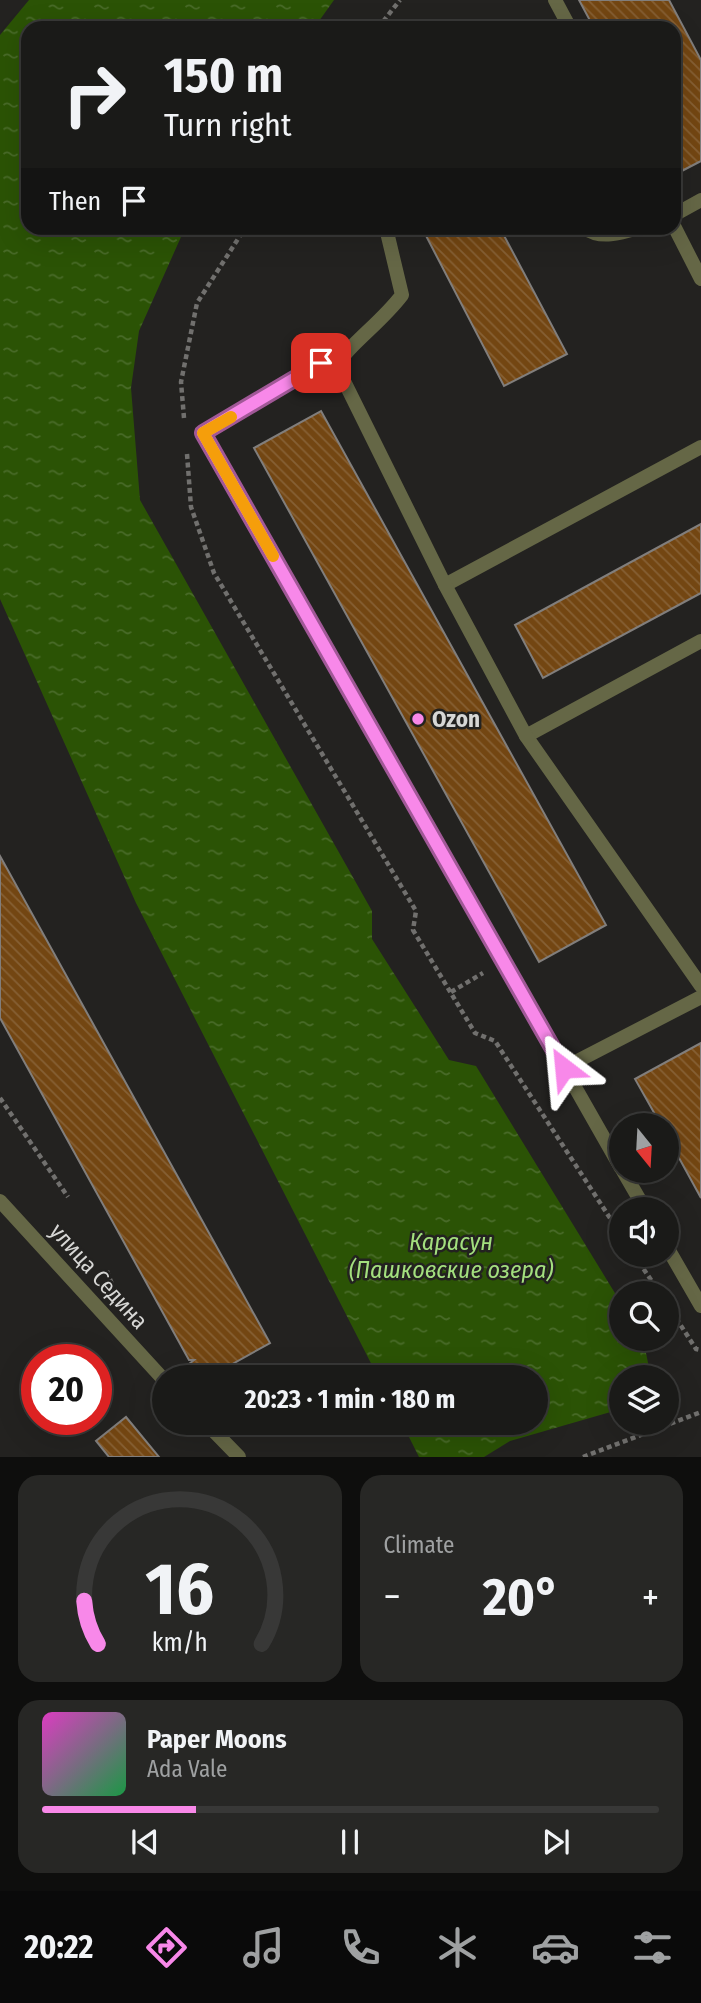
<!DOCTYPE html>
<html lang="en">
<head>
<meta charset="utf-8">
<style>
  body { margin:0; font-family:"Fira Sans Condensed",sans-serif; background:#272725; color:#f1f3f6; height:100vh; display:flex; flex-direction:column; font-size:26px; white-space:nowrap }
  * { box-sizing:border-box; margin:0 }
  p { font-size:23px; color:#9fa1a2 }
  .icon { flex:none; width:38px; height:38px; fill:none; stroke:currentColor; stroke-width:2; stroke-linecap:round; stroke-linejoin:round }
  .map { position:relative; height:1457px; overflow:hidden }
  .side { display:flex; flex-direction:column; gap:18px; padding:18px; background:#0e0e0d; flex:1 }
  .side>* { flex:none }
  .hud { position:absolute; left:21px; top:21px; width:660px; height:214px; border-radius:21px; box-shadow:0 7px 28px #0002,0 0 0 2px #383837; background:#1a1a18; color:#f1f3f6; overflow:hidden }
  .needle { width:46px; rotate:162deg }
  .buttons { position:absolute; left:609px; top:1113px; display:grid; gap:14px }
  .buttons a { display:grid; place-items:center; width:70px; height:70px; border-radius:50%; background:#1a1a18; box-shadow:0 7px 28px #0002,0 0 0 2px #383837; font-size:35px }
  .speed { position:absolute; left:21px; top:1344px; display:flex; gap:14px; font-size:35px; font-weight:700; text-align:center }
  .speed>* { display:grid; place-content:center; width:91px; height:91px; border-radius:50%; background:#1a1a18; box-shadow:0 7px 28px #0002,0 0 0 2px #383837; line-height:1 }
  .speed .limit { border:10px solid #d22; background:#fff; color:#111 }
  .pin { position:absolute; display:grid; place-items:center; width:60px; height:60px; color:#fff; margin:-30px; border-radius:14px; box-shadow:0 4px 10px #0006 }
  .me { position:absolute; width:77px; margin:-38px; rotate:331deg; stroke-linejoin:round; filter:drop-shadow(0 0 5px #0008) }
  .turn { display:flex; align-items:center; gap:24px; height:147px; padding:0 28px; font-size:32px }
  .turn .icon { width:91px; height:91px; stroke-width:2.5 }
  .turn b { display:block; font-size:49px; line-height:60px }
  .then { display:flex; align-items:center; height:66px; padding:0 28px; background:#0003; gap:14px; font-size:26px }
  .big { font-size:52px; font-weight:700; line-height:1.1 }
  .side .card { flex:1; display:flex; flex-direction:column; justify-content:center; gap:10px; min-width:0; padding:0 24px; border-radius:21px; background:#272725 }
  .side .dial { align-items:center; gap:0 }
  .dial svg { height:182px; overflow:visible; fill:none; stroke:#383837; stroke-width:7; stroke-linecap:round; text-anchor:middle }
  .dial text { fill:#f1f3f6; stroke:none }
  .song { display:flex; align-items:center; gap:21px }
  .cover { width:84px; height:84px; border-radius:10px; background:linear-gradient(135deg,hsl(310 70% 55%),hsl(140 70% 35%)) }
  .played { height:7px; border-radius:4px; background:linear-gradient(90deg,#f888e9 25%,#383837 25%) }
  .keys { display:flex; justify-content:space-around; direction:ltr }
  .heat { display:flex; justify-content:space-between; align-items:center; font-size:38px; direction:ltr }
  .side .tiles { flex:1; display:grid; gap:18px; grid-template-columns:1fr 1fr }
  .card:last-child { grid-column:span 2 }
  .trip { position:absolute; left:152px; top:1365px; width:396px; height:70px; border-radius:35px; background:#1a1a18; box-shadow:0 7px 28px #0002,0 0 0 2px #383837; font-weight:700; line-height:70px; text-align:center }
  .menu { display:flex; height:112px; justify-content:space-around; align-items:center; background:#0a0a0a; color:#9fa1a2 }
  .menu .icon { width:49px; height:49px }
  .menu .selected { color:#f888e9 }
  .menu b { font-size:32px; color:#f1f3f6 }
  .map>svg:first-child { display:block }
  .water { fill:url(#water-ripples) }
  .building { fill:url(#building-back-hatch); stroke:#817e7c; stroke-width:2 }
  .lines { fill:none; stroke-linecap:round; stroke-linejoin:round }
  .path { stroke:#71706e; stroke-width:4.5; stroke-dasharray:5 3.5; stroke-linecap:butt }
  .lane { stroke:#656746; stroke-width:14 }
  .street { stroke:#656746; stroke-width:14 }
  .route-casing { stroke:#a15897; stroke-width:18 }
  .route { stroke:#f888e9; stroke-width:12 }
  .slow { stroke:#f59e0b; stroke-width:12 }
  .poi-dot { fill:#f888e9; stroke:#232220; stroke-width:2.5 }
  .labels { text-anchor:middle; stroke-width:5; stroke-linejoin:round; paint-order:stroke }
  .poi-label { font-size:23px; font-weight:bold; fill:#d7d7d5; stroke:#232220; text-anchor:start }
  .street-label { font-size:23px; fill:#d7d7d5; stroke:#232220 }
  .water-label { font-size:24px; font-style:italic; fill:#a3df7e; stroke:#232220 }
</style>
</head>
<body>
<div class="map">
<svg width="701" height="1457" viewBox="0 0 701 1457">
  <defs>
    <pattern id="water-ripples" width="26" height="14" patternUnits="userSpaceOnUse" patternTransform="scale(1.75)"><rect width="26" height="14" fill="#2b5305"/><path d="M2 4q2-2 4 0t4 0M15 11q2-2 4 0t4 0" fill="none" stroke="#496b29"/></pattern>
    <pattern id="building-back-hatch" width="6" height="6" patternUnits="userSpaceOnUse" patternTransform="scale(1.75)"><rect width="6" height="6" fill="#734612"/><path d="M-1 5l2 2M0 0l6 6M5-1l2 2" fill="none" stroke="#866034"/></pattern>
  </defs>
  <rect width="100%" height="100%" fill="#232220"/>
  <path class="water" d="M 29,0 L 334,0 L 314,28 L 28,28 L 28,228 L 185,228 L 139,331 L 131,388 L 140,500 L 372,911 L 372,939 L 449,1060 L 476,1066 L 621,1303 L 621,1339 L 643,1339 L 651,1377 L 621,1377 L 621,1409 L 510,1441 L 484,1457 L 419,1457 L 402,1423 L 536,1423 L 536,1377 L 378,1377 L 136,903 L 0,599 L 0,35 Z"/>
  <g class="building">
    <path d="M 579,0 L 669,0 L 701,60 L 701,161 L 674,175 L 674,28 L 594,28 Z"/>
    <path d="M 422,228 L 500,228 L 567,354 L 504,386 Z"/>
    <path d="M 321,411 L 606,925 L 539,962 L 254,448 Z"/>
    <path d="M 701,524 L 701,593 L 543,678 L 515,625 Z"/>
    <path d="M 0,856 L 270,1343 L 209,1377 L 173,1377 L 194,1360 L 189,1360 L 0,1018 Z"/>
    <path d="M 701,1043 L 701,1198 L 667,1136 L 667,1125 L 661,1125 L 635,1079 Z"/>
    <path d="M 126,1417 L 159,1457 L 109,1457 L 96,1441 Z"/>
  </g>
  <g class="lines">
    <g class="path">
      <path d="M 378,28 L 400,0"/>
      <path d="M 184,418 L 181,382 L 197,303 L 245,228"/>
      <path d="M 187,454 L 191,507 L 214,573 L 416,911 L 413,930 L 475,1033 L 495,1041 L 621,1235"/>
      <path d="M 451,992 L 483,973"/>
      <path d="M 0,1098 L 68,1197"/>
      <path d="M 634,1255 L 660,1293"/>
      <path d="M 107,1271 L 113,1287"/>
      <path d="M 667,1304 L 696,1349 L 701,1350"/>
      <path d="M 583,1457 L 701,1412"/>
    </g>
    <g class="lane">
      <path d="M 555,0 L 570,28"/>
      <path d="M 674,215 L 701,200"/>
      <path d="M 674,226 L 701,279"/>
      <path d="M 585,228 C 600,240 622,233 638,228"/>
      <path d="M 331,372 C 351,342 380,324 402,295 L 386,228"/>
      <path d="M 445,585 L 701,447"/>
      <path d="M 526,736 L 701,641"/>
      <path d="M 564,1068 L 701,997"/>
      <path d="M 621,1168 L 203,433 L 321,363 L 345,383 L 445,585 L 526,736 L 701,986"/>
      <path d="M 623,1171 L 645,1209"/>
      <path d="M 667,1247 L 701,1306"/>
    </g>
    <g class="street">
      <path d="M 0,1201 L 164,1380"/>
      <path d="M 206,1423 L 239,1457"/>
    </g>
  </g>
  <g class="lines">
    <defs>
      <path id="route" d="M 321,363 L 203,433 L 564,1068"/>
    </defs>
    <use href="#route" class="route-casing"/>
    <use href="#route" class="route"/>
    <path class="slow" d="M 231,417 L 203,433 L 273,556"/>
  </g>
  <circle class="poi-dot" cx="418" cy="719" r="7"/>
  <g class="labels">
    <g class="poi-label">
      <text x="432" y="727">Ozon</text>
    </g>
    <g class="street-label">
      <text transform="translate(99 1276) rotate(48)" y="8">улица Седина</text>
    </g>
    <g class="water-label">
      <text x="451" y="1250">Карасун<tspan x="451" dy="28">(Пашковские озера)</tspan></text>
    </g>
  </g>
</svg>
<div class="buttons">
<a><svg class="needle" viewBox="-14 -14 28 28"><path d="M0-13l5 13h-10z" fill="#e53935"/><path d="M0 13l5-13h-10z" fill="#9fa1a2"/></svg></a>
<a><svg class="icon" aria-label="sound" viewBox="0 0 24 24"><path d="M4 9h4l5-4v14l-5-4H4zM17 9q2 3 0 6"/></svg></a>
<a><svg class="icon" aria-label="search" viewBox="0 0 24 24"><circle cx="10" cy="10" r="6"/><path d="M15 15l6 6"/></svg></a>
<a><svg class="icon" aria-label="layers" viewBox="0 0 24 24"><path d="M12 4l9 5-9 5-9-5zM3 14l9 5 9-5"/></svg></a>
</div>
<div class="speed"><div class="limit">20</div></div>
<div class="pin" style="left:321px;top:363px;background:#d93025"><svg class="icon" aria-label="arrive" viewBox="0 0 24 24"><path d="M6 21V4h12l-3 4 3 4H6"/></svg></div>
<svg class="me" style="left:564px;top:1068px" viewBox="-20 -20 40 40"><path d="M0-17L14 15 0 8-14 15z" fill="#f888e9" stroke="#fff" stroke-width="4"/></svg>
<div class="trip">20:23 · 1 min · 180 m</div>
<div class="hud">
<div class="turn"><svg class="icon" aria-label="right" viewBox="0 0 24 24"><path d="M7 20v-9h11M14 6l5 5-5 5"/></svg><div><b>150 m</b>Turn right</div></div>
<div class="then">Then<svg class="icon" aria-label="arrive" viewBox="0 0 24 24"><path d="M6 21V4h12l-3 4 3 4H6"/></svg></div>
</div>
</div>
<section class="side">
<div class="tiles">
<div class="card dial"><svg viewBox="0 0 100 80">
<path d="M14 69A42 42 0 1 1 86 69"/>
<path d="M14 69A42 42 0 0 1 8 50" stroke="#f888e9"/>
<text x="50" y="56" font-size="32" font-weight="700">16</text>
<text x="50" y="72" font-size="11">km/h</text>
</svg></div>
<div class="card"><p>Climate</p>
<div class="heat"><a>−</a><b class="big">20°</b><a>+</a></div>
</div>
<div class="card">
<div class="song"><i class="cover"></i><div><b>Paper Moons</b><p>Ada Vale</p></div></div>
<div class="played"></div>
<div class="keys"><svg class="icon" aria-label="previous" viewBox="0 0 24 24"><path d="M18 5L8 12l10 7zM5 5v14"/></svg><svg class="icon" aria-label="pause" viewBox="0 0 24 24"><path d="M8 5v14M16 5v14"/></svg><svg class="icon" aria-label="next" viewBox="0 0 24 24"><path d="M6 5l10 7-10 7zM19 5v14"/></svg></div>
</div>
</div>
</section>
<nav class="menu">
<b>20:22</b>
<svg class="icon selected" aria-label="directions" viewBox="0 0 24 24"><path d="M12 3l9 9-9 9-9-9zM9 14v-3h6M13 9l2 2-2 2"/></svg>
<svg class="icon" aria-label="music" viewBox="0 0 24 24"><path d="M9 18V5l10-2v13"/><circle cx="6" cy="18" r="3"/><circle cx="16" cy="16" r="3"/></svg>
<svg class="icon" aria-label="phone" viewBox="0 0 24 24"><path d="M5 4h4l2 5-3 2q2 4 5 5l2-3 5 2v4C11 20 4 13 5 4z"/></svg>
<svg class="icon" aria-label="climate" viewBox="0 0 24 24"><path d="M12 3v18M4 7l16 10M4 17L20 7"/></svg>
<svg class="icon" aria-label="car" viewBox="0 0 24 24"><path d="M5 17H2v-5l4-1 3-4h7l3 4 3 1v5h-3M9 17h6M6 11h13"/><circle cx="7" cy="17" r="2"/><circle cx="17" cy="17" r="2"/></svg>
<svg class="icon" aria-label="filters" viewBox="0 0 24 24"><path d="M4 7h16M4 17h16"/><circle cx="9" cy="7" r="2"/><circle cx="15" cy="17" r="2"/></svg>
</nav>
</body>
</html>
